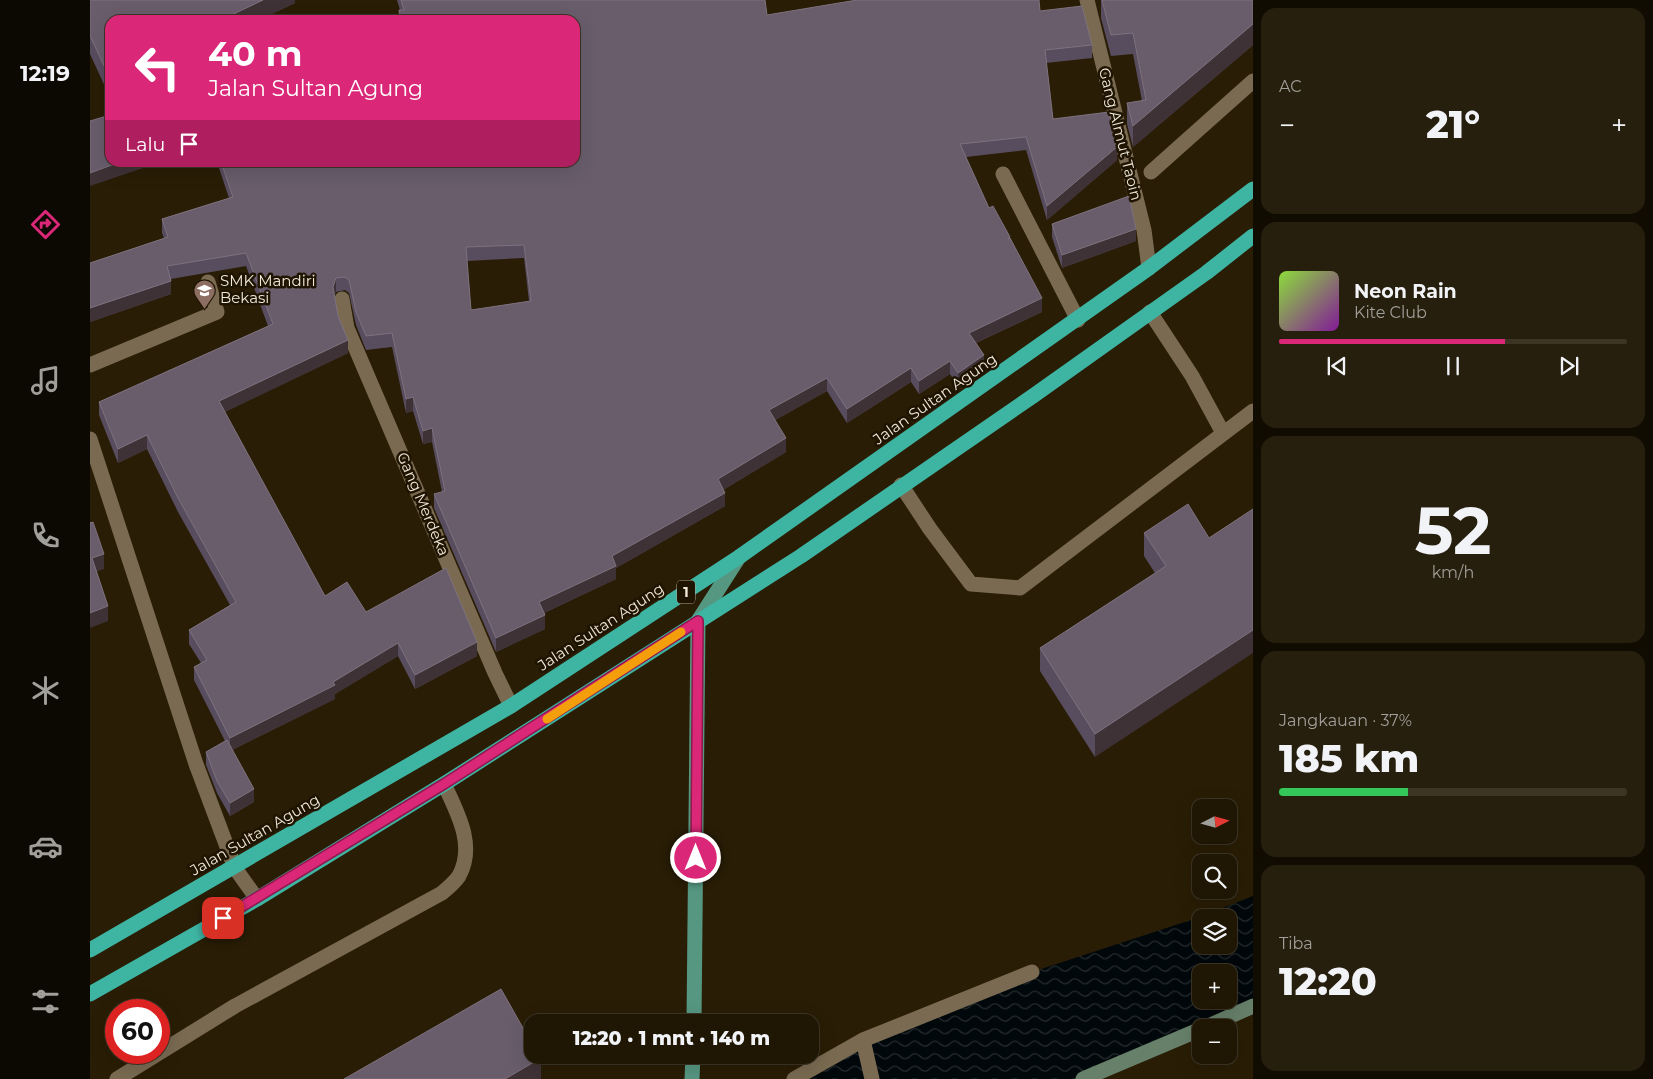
<!DOCTYPE html>
<html lang="id">
<head>
<meta charset="utf-8">
<style>
  body { margin:0; font-family:Montserrat,sans-serif; background:#271f0e; color:#f1f3f6; height:100vh; display:flex; flex-direction:column; font-size:19px; white-space:nowrap }
  * { box-sizing:border-box; margin:0 }
  p { font-size:16px; color:#a19f9a }
  .icon { flex:none; width:28px; height:28px; fill:none; stroke:currentColor; stroke-width:2; stroke-linecap:round; stroke-linejoin:round }
  .map { position:relative; flex:1; overflow:hidden }
  .details { display:flex; flex-direction:column; gap:8px; padding:8px; background:#110c02; width:400px }
  .details>* { flex:none }
  .hud { position:absolute; left:15px; top:15px; width:475px; height:152px; border-radius:15px; box-shadow:0 5px 20px #0002,0 0 0 1px #3c3526; background:#db2777; color:#fff; overflow:hidden }
  .needle { width:32px; rotate:84deg }
  .fabs { position:absolute; left:1102px; top:799px; display:grid; gap:10px }
  .fabs a { display:grid; place-items:center; width:45px; height:45px; border-radius:10px; background:#1f1604; box-shadow:0 5px 20px #0002,0 0 0 1px #3c3526; font-size:25px }
  .speed { position:absolute; left:15px; top:999px; display:flex; gap:10px; font-size:25px; font-weight:700; text-align:center }
  .speed>* { display:grid; place-content:center; width:65px; height:65px; border-radius:50%; background:#1f1604; box-shadow:0 5px 20px #0002,0 0 0 1px #3c3526; line-height:1 }
  .speed .limit { border:8px solid #d22; background:#fff; color:#111 }
  .pin { position:absolute; display:grid; place-items:center; width:42px; height:42px; color:#fff; margin:-21px; border-radius:10px; box-shadow:0 2px 8px #0006 }
  .me { position:absolute; width:55px; margin:-28px; rotate:0deg; stroke-linejoin:round; filter:drop-shadow(0 0 4px #0008) }
  .turn { display:flex; align-items:center; gap:18px; height:105px; padding:0 20px; font-size:22px }
  .turn .icon { width:65px; height:65px; stroke-width:2.5 }
  .turn b { display:block; font-size:35px; line-height:42px }
  .then { display:flex; align-items:center; height:48px; padding:0 20px; background:#0003; gap:10px; font-size:19px }
  .big { font-size:38px; font-weight:800; line-height:1.1 }
  .details .card { flex:1; display:flex; flex-direction:column; justify-content:center; gap:8px; min-width:0; padding:0 18px; border-radius:15px; background:#271f0e }
  .details .dial { align-items:center; gap:0 }
  .dial b { font-size:65px; line-height:1 }
  .song { display:flex; align-items:center; gap:15px }
  .cover { width:60px; height:60px; border-radius:8px; background:linear-gradient(135deg,hsl(90 70% 55%),hsl(290 70% 35%)) }
  .played { height:5px; border-radius:2px; background:linear-gradient(90deg,#db2777 65%,#3c3526 65%) }
  .keys { display:flex; justify-content:space-around; direction:ltr }
  .heat { display:flex; justify-content:space-between; align-items:center; font-size:28px; direction:ltr }
  .charge { height:8px; border-radius:4px; background:linear-gradient(90deg,#34c759 37%,#3c3526 0) }
  .trip { position:absolute; left:434px; top:1014px; width:295px; height:50px; border-radius:15px; background:#1f1604; box-shadow:0 5px 20px #0002,0 0 0 1px #3c3526; font-weight:800; line-height:50px; text-align:center }
  main { display:flex; flex:1; min-height:0 }
  .dock { display:flex; flex-direction:column; width:90px; justify-content:space-around; align-items:center; background:#0c0902; color:#a19f9a }
  .dock .icon { width:35px; height:35px }
  .dock .on { color:#db2777 }
  .dock b { font-size:22px; color:#f1f3f6 }
  .map>svg:first-child { display:block }
  .water { fill:url(#water-waves); fill-rule:evenodd }
  .lines { fill:none; stroke-linecap:round; stroke-linejoin:round }
  .lane { stroke:#796a51; stroke-width:15 }
  .street { stroke:#796a51; stroke-width:15 }
  .secondary { stroke:#67806a; stroke-width:15 }
  .primary { stroke:#569782; stroke-width:15 }
  .highway { stroke:#3eb5a3; stroke-width:15 }
  .wall { fill:#584c5f; fill-rule:evenodd }
  .shaded-wall { fill:#3f3236 }
  .building { fill:#695d6c; stroke:#7e727e; fill-rule:evenodd }
  .route-casing { stroke:#8e194d; stroke-width:12 }
  .route { stroke:#db2777; stroke-width:9 }
  .slow { stroke:#f59e0b; stroke-width:9 }
  .labels { text-anchor:middle; stroke-width:5; stroke-linejoin:round; paint-order:stroke }
  .shield { fill:#1f1400; stroke:#b1a899; stroke-width:1 }
  .shield-label { font-size:14px; font-weight:bold; fill:#f0e8da }
  .street-label { font-size:15px; fill:#f0e8da; stroke:#1f1400 }
  .poi-label { font-size:15px; fill:#f0e8da; stroke:#1f1400; text-anchor:start }
</style>
</head>
<body>
<main>
<nav class="dock">
<b>12:19</b>
<svg class="icon on" aria-label="directions" viewBox="0 0 24 24"><path d="M12 3l9 9-9 9-9-9zM9 14v-3h6M13 9l2 2-2 2"/></svg>
<svg class="icon" aria-label="music" viewBox="0 0 24 24"><path d="M9 18V5l10-2v13"/><circle cx="6" cy="18" r="3"/><circle cx="16" cy="16" r="3"/></svg>
<svg class="icon" aria-label="phone" viewBox="0 0 24 24"><path d="M5 4h4l2 5-3 2q2 4 5 5l2-3 5 2v4C11 20 4 13 5 4z"/></svg>
<svg class="icon" aria-label="climate" viewBox="0 0 24 24"><path d="M12 3v18M4 7l16 10M4 17L20 7"/></svg>
<svg class="icon" aria-label="car" viewBox="0 0 24 24"><path d="M5 17H2v-5l4-1 3-4h7l3 4 3 1v5h-3M9 17h6M6 11h13"/><circle cx="7" cy="17" r="2"/><circle cx="17" cy="17" r="2"/></svg>
<svg class="icon" aria-label="filters" viewBox="0 0 24 24"><path d="M4 7h16M4 17h16"/><circle cx="9" cy="7" r="2"/><circle cx="15" cy="17" r="2"/></svg>
</nav>
<div class="map">
<svg width="1163" height="1079" viewBox="0 0 1163 1079">
  <defs>
    <pattern id="water-waves" width="16" height="10" patternUnits="userSpaceOnUse" patternTransform="scale(1.25)"><rect width="16" height="10" fill="#01080b"/><path d="M0 5q4-4 8 0t8 0" fill="none" stroke="#262c2e"/></pattern>
  </defs>
  <rect width="100%" height="100%" fill="#291d05"/>
  <path class="water" d="M 1163,896 L 1163,1006 L 993,1079 L 704,1079 L 942,972 L 1107,918 ZM 1111,918 L 1139,918 L 1139,945 L 1111,945 ZM 1111,972 L 1139,972 L 1139,1000 L 1111,1000 Z"/>
  <g class="lines">
    <g class="lane">
      <path d="M 1061,172 L 1163,81"/>
      <path d="M 1060,312 L 1102,376 L 1133,433"/>
      <path d="M 0,365 L 127,312 L 118,282"/>
      <path d="M 0,439 L 106,764 L 145,868 L 167,899"/>
      <path d="M 811,485 L 840,529 L 881,584 L 930,588 L 1163,411"/>
      <path d="M 27,1079 L 145,1006 L 352,893 C 358,888 365,882 369,876 C 386,845 367,812 354,784"/>
    </g>
    <g class="street">
      <path d="M 997,0 L 1054,230 L 1059,268"/>
      <path d="M 913,174 L 988,320"/>
      <path d="M 252,299 L 257,328 L 405,673 L 421,706"/>
      <path d="M 773,1040 L 782,1079"/>
      <path d="M 704,1079 L 773,1040 L 942,972"/>
    </g>
    <g class="secondary">
      <path d="M 1114,1028 L 1163,1006"/>
      <path d="M 993,1079 L 1111,1029"/>
    </g>
    <g class="primary">
      <path d="M 604,1022 L 608,621 L 649,557"/>
      <path d="M 602,1079 L 603,1055"/>
    </g>
    <g class="highway">
      <path d="M 0,950 L 421,706 L 649,557 L 1059,268 L 1163,189"/>
      <path d="M 0,994 L 167,899 L 354,784 L 711,556 L 943,396 L 1116,273 L 1163,236"/>
    </g>
  </g>
  <g class="wall">
    <path d="M 0,0 L 205,0 L 205,3 L 169,20 L 20,20 L 20,92 L 18,93 L 0,54 Z"/>
    <path d="M 307,0 L 675,0 L 677,15 L 950,11 L 1002,45 L 1002,58 L 956,63 L 963,119 L 1027,160 L 957,220 L 936,150 L 876,157 L 899,208 L 920,238 L 952,312 L 886,343 L 894,368 L 868,387 L 860,374 L 829,394 L 821,382 L 757,423 L 737,391 L 685,420 L 696,452 L 633,490 L 635,506 L 526,568 L 526,579 L 454,613 L 455,629 L 406,652 L 344,508 L 344,494 L 352,492 L 342,442 L 333,444 L 323,411 L 316,413 L 302,347 L 276,350 L 266,325 L 259,293 L 255,290 L 246,292 L 244,296 L 248,316 L 258,353 L 134,412 L 235,596 L 387,656 L 325,689 L 308,656 L 245,694 L 245,699 L 142,750 L 164,802 L 140,816 L 127,793 L 116,765 L 116,752 L 135,741 L 104,680 L 104,667 L 111,663 L 99,644 L 99,630 L 140,605 L 88,512 L 57,449 L 28,463 L 9,415 L 9,402 L 178,326 L 156,266 L 81,279 L 81,294 L 0,322 L 74,238 L 72,233 L 72,219 L 139,198 L 127,162 L 485,162 L 309,20 L 309,10 L 310,10 ZM 434,258 L 439,301 L 381,310 L 377,261 Z"/>
    <path d="M 1011,0 L 1163,0 L 1163,45 L 1043,147 L 1037,124 L 1037,103 L 1052,101 L 1043,54 L 1021,56 L 1011,18 Z"/>
    <path d="M 962,224 L 1046,241 L 972,268 L 962,237 Z"/>
    <path d="M 1054,533 L 1119,538 L 1005,757 L 950,671 L 950,648 L 1065,573 L 1054,556 Z"/>
  </g>
  <g class="shaded-wall">
    <path d="M 173,0 L 205,0 L 205,3 L 169,20 L 131,20 Z"/>
    <path d="M 1163,24 L 1163,45 L 1043,147 L 1043,126 Z"/>
    <path d="M 18,74 L 20,74 L 20,92 L 18,93 Z"/>
    <path d="M 1027,147 L 1027,160 L 957,220 L 957,206 Z"/>
    <path d="M 30,162 L 71,162 L 0,186 L 0,173 Z"/>
    <path d="M 1046,229 L 1046,241 L 972,268 L 972,255 Z"/>
    <path d="M 246,278 L 246,292 L 243,300 L 243,287 Z"/>
    <path d="M 81,281 L 81,294 L 0,322 L 0,308 Z"/>
    <path d="M 952,298 L 952,312 L 879,346 L 879,333 Z"/>
    <path d="M 258,340 L 258,353 L 129,415 L 129,401 Z"/>
    <path d="M 894,355 L 894,368 L 868,387 L 868,373 Z"/>
    <path d="M 860,361 L 860,374 L 829,394 L 829,381 Z"/>
    <path d="M 821,368 L 821,382 L 757,423 L 757,409 Z"/>
    <path d="M 737,378 L 737,391 L 679,424 L 679,410 Z"/>
    <path d="M 323,397 L 323,411 L 316,413 L 316,399 Z"/>
    <path d="M 342,428 L 342,442 L 333,444 L 333,431 Z"/>
    <path d="M 57,435 L 57,449 L 28,463 L 28,449 Z"/>
    <path d="M 696,438 L 696,452 L 628,493 L 628,479 Z"/>
    <path d="M 635,493 L 635,506 L 526,568 L 526,579 L 449,615 L 449,602 L 522,556 Z"/>
    <path d="M 14,554 L 14,569 L 2,573 L 2,558 Z"/>
    <path d="M 18,606 L 18,621 L 0,628 L 0,613 Z"/>
    <path d="M 455,615 L 455,629 L 406,652 L 406,638 Z"/>
    <path d="M 1163,630 L 1163,653 L 1005,757 L 1005,734 Z"/>
    <path d="M 387,642 L 387,656 L 325,689 L 325,675 Z"/>
    <path d="M 308,643 L 308,656 L 245,694 L 245,699 L 140,751 L 140,738 L 243,682 Z"/>
    <path d="M 164,789 L 164,802 L 140,816 L 140,803 Z"/>
    <path d="M 451,1058 L 451,1079 L 415,1079 Z"/>
  </g>
  <g class="building">
    <path d="M 0,0 L 173,0 L 131,20 L 20,20 L 20,74 L 18,74 L 0,36 Z"/>
    <path d="M 311,0 L 675,0 L 677,15 L 767,0 L 949,0 L 950,11 L 992,6 L 1002,45 L 955,50 L 963,119 L 1019,112 L 1027,147 L 957,206 L 936,137 L 870,144 L 899,208 L 903,206 L 920,237 L 918,239 L 920,238 L 952,298 L 879,333 L 894,355 L 868,373 L 860,361 L 829,381 L 821,368 L 757,409 L 737,378 L 679,410 L 696,438 L 628,479 L 635,493 L 522,556 L 526,566 L 449,602 L 455,615 L 406,638 L 344,494 L 355,491 L 342,428 L 333,431 L 323,397 L 316,399 L 302,333 L 276,336 L 266,312 L 259,280 L 255,277 L 246,278 L 243,287 L 248,316 L 258,340 L 129,401 L 235,596 L 257,582 L 276,612 L 356,568 L 387,642 L 325,675 L 308,643 L 243,682 L 245,685 L 140,738 L 104,667 L 117,660 L 99,630 L 146,602 L 88,498 L 57,435 L 28,449 L 9,402 L 183,324 L 156,253 L 77,266 L 81,281 L 0,308 L 0,263 L 78,237 L 72,219 L 143,197 L 131,162 L 485,162 L 485,20 L 309,20 L 310,20 L 309,10 L 314,10 ZM 434,245 L 441,301 L 381,310 L 376,247 Z"/>
    <path d="M 1012,0 L 1163,0 L 1163,24 L 1043,126 L 1037,103 L 1056,100 L 1043,33 L 1021,35 Z"/>
    <path d="M 20,115 L 20,162 L 30,162 L 0,173 L 0,121 Z"/>
    <path d="M 1039,196 L 1046,229 L 972,255 L 962,224 Z"/>
    <path d="M 1098,504 L 1119,538 L 1163,509 L 1163,630 L 1005,734 L 950,648 L 1076,566 L 1054,533 Z"/>
    <path d="M 0,522 L 0,523 L 3,522 L 14,554 L 2,558 L 18,606 L 0,613 Z"/>
    <path d="M 137,740 L 164,789 L 140,803 L 127,781 L 116,752 Z"/>
    <path d="M 411,989 L 442,1044 L 442,1055 L 449,1055 L 451,1058 L 415,1079 L 254,1079 Z"/>
  </g>
  <g class="lines">
    <defs>
      <path id="route" d="M 133,918 L 354,784 L 608,621 L 606,858"/>
    </defs>
    <use href="#route" class="route-casing"/>
    <use href="#route" class="route"/>
    <path class="slow" d="M 457,719 L 591,632"/>
  </g>
  <defs>
    <symbol id="school-pin" viewBox="-11 -11 22 30"><path d="M0 17L-7.5 6A9.5 9.5 0 1 1 7.5 6Z" fill="#8d6e63" stroke="#1f1400"/><path d="M0-5L7-2L0 1L-7-2ZM-4 1L0 2.5L4 1V4Q0 6-4 4Z" fill="#fff"/></symbol>
  </defs>
  <g fill-rule="evenodd">
    <use href="#school-pin" x="102" y="278" width="25" height="34"/>
  </g>
  <g class="labels">
    <rect class="shield" x="587" y="580.5" width="18" height="23" rx="4"/>
    <g class="shield-label">
      <text x="596" y="597">1</text>
    </g>
    <g class="street-label">
      <text transform="translate(1030 134) rotate(76)" y="5">Gang Almut Taoin</text>
      <text transform="translate(845 399) rotate(-35)" y="5">Jalan Sultan Agung</text>
      <text transform="translate(333 504) rotate(67)" y="5">Gang Merdeka</text>
      <text transform="translate(511 627) rotate(-33)" y="5">Jalan Sultan Agung</text>
      <text transform="translate(165 835) rotate(-30)" y="5">Jalan Sultan Agung</text>
    </g>
    <g class="poi-label">
      <text x="130" y="286">SMK Mandiri<tspan x="130" dy="17">Bekasi</tspan></text>
    </g>
  </g>
</svg>
<div class="fabs">
<a><svg class="needle" viewBox="-14 -14 28 28"><path d="M0-13l5 13h-10z" fill="#e53935"/><path d="M0 13l5-13h-10z" fill="#a19f9a"/></svg></a>
<a><svg class="icon" aria-label="search" viewBox="0 0 24 24"><circle cx="10" cy="10" r="6"/><path d="M15 15l6 6"/></svg></a>
<a><svg class="icon" aria-label="layers" viewBox="0 0 24 24"><path d="M12 4l9 5-9 5-9-5zM3 14l9 5 9-5"/></svg></a>
<a>+</a>
<a>−</a>
</div>
<div class="speed"><div class="limit">60</div></div>
<div class="pin" style="left:133px;top:918px;background:#d93025"><svg class="icon" aria-label="arrive" viewBox="0 0 24 24"><path d="M6 21V4h12l-3 4 3 4H6"/></svg></div>
<svg class="me" style="left:606px;top:858px" viewBox="-20 -20 40 40"><circle r="17" fill="#db2777" stroke="#fff" stroke-width="3"/><path d="M0-11L8 9 0 5-8 9z" fill="#fff"/></svg>
<div class="trip">12:20 · 1 mnt · 140 m</div>
<div class="hud">
<div class="turn"><svg class="icon" aria-label="left" viewBox="0 0 24 24"><path d="M17 20v-9H6M10 6l-5 5 5 5"/></svg><div><b>40 m</b>Jalan Sultan Agung</div></div>
<div class="then">Lalu<svg class="icon" aria-label="arrive" viewBox="0 0 24 24"><path d="M6 21V4h12l-3 4 3 4H6"/></svg></div>
</div>
</div>
<section class="details">
<div class="card"><p>AC</p>
<div class="heat"><a>−</a><b class="big">21°</b><a>+</a></div>
</div>
<div class="card">
<div class="song"><i class="cover"></i><div><b>Neon Rain</b><p>Kite Club</p></div></div>
<div class="played"></div>
<div class="keys"><svg class="icon" aria-label="previous" viewBox="0 0 24 24"><path d="M18 5L8 12l10 7zM5 5v14"/></svg><svg class="icon" aria-label="pause" viewBox="0 0 24 24"><path d="M8 5v14M16 5v14"/></svg><svg class="icon" aria-label="next" viewBox="0 0 24 24"><path d="M6 5l10 7-10 7zM19 5v14"/></svg></div>
</div>
<div class="card dial"><b>52</b><p>km/h</p></div>
<div class="card"><p>Jangkauan · 37%</p><b class="big">185 km</b><div class="charge"></div></div>
<div class="card"><p>Tiba</p><b class="big">12:20</b></div>
</section>
</main>
</body>
</html>
